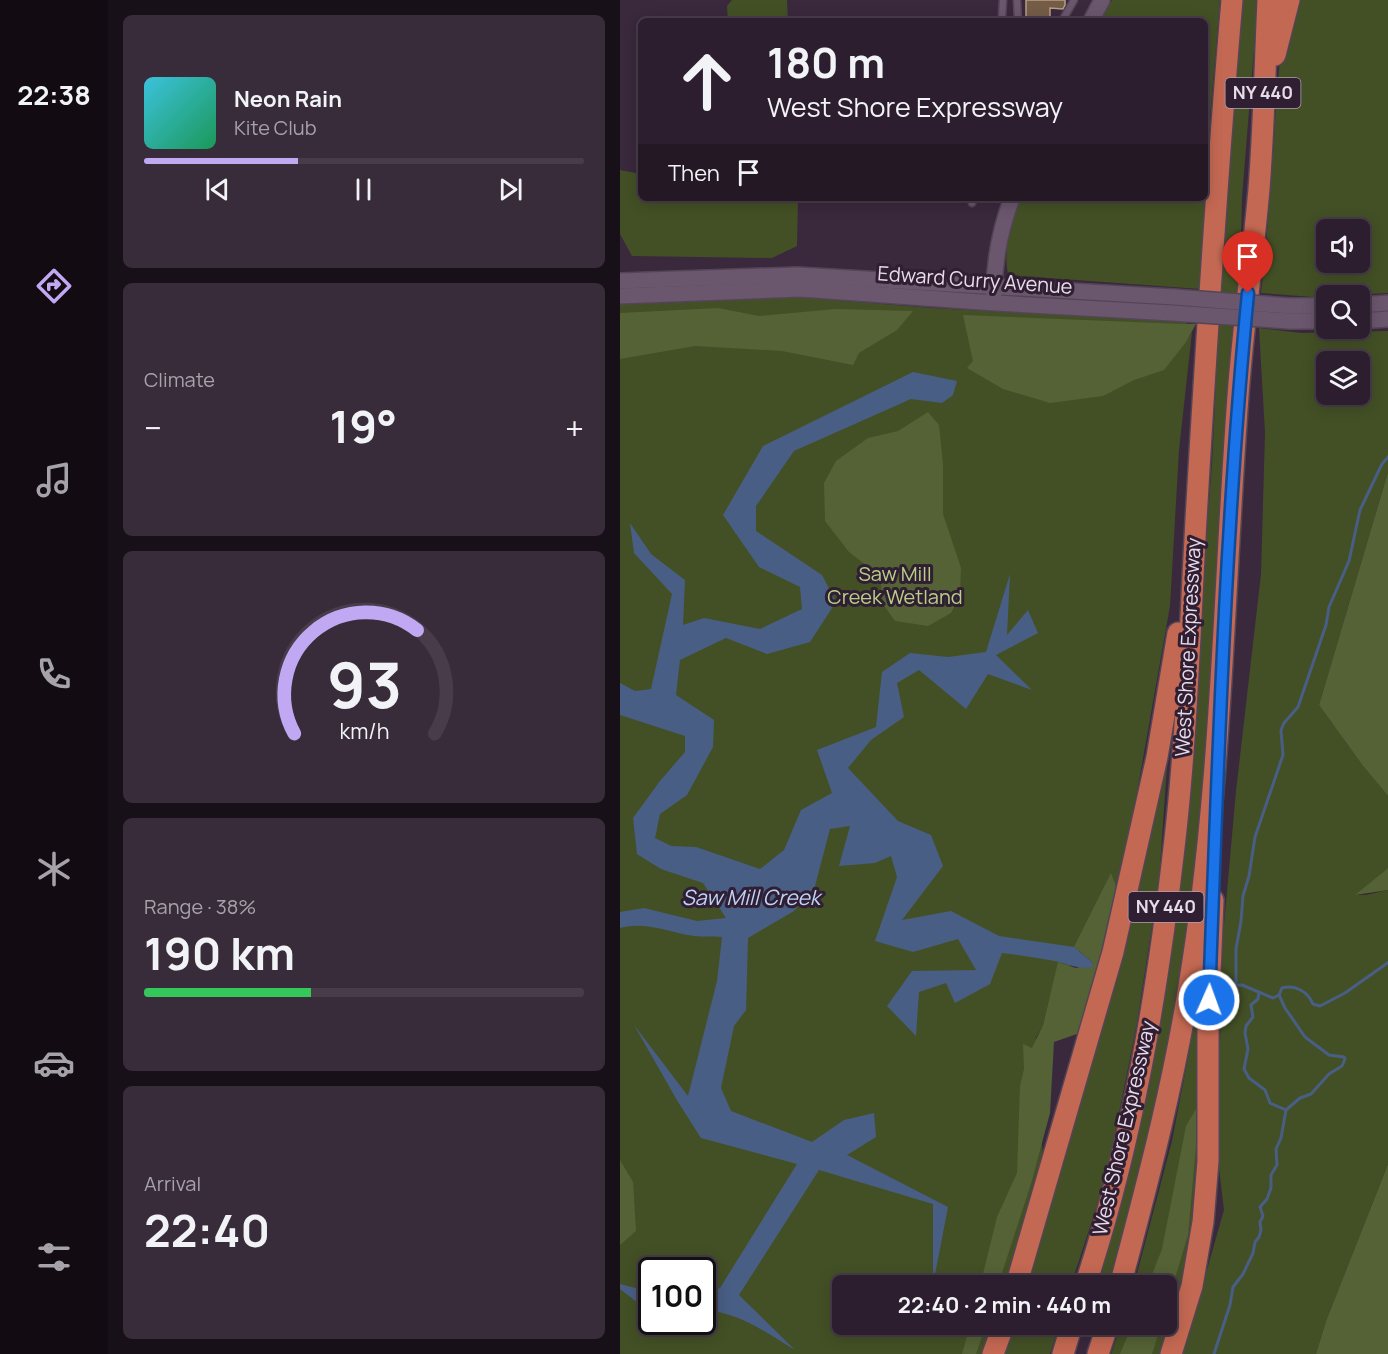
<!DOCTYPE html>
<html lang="en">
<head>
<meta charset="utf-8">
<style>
  body { margin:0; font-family:Manrope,sans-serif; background:#382b3a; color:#f1f3f6; height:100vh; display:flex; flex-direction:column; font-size:22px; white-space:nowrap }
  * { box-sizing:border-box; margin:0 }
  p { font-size:20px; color:#a6a2aa }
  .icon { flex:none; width:33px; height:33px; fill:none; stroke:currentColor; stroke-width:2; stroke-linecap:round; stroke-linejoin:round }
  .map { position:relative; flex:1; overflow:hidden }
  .sheet { display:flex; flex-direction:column; gap:15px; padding:15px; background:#181019; width:512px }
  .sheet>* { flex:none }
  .hud { position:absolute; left:18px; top:18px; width:570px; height:183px; border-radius:9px; box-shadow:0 3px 15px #0003,0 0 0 2px #483c4a; background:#2c1e2e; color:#f1f3f6; overflow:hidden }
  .controls { position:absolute; left:696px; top:219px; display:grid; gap:12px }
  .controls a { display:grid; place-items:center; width:54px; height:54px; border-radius:9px; background:#2c1e2e; box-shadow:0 3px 15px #0003,0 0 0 2px #483c4a; font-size:30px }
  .speed { position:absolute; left:18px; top:1257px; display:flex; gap:12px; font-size:30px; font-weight:700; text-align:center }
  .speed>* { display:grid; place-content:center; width:78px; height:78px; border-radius:50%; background:#2c1e2e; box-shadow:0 3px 15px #0003,0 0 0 2px #483c4a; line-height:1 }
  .speed .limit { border:3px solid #111; border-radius:9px; background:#fff; color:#111 }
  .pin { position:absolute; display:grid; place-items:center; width:51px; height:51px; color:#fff; margin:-62px -26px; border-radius:50% 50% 50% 0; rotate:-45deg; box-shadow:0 0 6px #0007 }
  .pin .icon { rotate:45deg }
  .me { position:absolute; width:66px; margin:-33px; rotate:2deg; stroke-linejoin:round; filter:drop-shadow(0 0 4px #0008) }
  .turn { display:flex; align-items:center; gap:21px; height:126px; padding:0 30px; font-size:27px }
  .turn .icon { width:78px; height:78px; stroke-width:2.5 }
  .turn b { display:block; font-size:42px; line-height:51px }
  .then { display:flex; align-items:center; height:57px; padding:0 30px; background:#0003; gap:12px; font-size:22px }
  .big { font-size:45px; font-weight:700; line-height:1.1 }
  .sheet .card { flex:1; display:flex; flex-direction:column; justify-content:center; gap:9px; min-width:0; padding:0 21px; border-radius:9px; background:#382b3a }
  .sheet .dial { align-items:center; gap:0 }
  .dial svg { height:156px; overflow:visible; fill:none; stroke:#483c4a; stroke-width:7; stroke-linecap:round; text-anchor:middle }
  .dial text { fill:#f1f3f6; stroke:none }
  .song { display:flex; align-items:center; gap:18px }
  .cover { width:72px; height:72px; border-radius:9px; background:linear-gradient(135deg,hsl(190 70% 55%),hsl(150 70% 35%)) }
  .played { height:6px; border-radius:3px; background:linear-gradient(90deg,#c0a8f3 35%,#483c4a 35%) }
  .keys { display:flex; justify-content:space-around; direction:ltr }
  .heat { display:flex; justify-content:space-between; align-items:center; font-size:33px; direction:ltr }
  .charge { height:9px; border-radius:4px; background:linear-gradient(90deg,#34c759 38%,#483c4a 0) }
  .trip { position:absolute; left:212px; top:1275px; width:345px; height:60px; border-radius:9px; background:#2c1e2e; box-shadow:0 3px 15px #0003,0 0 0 2px #483c4a; font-weight:700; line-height:60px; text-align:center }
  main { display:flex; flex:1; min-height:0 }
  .tabs { display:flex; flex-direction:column; width:108px; justify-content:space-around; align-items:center; background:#120c12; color:#a6a2aa }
  .tabs .icon { width:42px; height:42px }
  .tabs .selected { color:#c0a8f3 }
  .tabs b { font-size:27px; color:#f1f3f6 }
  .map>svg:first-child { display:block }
  .green { fill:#435025; fill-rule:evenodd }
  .forest { fill:#546236 }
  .water { fill:#495e85 }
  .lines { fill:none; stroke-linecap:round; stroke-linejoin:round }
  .stream { stroke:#495e85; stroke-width:3 }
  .building { fill:#745c47; stroke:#b69d85; stroke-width:1.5 }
  .service-casing { stroke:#544556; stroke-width:9 }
  .tertiary-casing { stroke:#544556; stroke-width:18 }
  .motorway-casing { stroke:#544556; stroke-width:24 }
  .service { stroke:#6a566d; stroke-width:6 }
  .tertiary { stroke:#6a566d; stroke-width:15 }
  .motorway { stroke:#c36852; stroke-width:21 }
  .tertiary-bridge-casing { stroke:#544556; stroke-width:18; stroke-linecap:butt }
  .tertiary-bridge { stroke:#6a566d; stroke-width:15 }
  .route-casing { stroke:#114b97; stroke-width:15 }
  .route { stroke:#1a73e8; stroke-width:10 }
  .labels { text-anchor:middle; stroke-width:6; stroke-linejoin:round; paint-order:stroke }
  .shield { fill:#301e32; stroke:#b0a2b2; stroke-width:1.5 }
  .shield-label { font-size:18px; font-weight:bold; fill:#e7dbe9 }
  .street-label { font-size:20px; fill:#e7dbe9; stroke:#301e32 }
  .park-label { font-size:20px; fill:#b8cf87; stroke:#301e32 }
  .water-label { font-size:21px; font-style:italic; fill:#bed3fa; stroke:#301e32 }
</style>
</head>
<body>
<main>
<nav class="tabs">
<b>22:38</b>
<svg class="icon selected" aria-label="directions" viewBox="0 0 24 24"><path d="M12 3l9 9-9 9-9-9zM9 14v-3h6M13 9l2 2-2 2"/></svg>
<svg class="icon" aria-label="music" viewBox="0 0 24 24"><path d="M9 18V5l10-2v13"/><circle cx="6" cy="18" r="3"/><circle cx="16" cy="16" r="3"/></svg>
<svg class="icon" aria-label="phone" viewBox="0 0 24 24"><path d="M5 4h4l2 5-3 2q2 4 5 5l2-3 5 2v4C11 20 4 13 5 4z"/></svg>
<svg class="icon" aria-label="climate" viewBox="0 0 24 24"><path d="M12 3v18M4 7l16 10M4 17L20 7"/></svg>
<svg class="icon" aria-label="car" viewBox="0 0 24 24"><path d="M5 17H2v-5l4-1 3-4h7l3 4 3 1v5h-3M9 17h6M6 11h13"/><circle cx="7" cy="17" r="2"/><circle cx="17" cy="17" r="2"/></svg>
<svg class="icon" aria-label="filters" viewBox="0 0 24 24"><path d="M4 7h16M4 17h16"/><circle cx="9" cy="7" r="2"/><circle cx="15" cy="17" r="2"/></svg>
</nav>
<section class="sheet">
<div class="card">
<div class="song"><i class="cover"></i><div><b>Neon Rain</b><p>Kite Club</p></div></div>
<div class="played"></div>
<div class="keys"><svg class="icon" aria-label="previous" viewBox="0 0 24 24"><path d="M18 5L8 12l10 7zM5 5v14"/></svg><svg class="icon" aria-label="pause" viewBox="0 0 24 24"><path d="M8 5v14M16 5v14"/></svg><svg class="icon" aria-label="next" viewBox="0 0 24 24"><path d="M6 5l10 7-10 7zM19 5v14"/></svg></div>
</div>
<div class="card"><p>Climate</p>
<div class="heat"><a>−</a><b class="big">19°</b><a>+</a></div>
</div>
<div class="card dial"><svg viewBox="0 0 100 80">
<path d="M14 69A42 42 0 1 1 86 69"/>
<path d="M14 69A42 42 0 0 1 77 16" stroke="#c0a8f3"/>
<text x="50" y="56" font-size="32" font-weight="700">93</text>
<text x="50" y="72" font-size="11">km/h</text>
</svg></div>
<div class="card"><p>Range · 38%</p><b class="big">190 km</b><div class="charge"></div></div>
<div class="card"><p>Arrival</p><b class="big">22:40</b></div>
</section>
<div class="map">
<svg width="769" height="1354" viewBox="0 0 769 1354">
  <rect width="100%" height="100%" fill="#3a283d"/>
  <g class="green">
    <path d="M 112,0 L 167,0 L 168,21 L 108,21 L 107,6 Z"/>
    <path d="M 492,0 L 600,0 L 589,129 L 580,289 L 401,276 L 388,274 C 383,246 391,225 399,198 L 585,198 L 585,21 L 480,21 Z"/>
    <path d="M 622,0 L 638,0 L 622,197 L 620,279 L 585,780 L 573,901 L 544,1076 L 490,1285 L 477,1286 L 504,1186 L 562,856 L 592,464 L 601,281 Z"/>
    <path d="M 674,0 L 768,0 L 768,293 L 693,297 L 641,293 C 647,242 650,192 654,141 C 657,94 658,45 674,0 ZM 706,230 L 740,230 L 740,262 L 706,262 Z"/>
    <path d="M 0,170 L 21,174 L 21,198 L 178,198 L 177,246 L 152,258 L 12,256 L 0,234 Z"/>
    <path d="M 177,297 L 312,308 L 567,322 L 566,341 L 572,332 L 559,450 L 550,606 L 499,894 L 485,909 L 429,1000 L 423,1025 L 416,1038 L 423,1161 L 384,1285 L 222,1286 L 222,1324 L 371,1325 L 362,1354 L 0,1354 L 0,304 ZM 32,1270 L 82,1270 L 82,1322 L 32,1322 Z"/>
    <path d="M 639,328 L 681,333 L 768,331 L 768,472 L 699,705 L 743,766 L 768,796 L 768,868 L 736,895 L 746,895 L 768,890 L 768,1164 L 706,1321 L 696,1354 L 563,1354 L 604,1210 L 597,1151 L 603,936 L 616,791 L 641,574 L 645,433 ZM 706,362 L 740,362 L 740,394 L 706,394 Z"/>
    <path d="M 549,738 L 539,880 L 517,1023 L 486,1178 L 451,1285 L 403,1286 Z"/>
    <path d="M 583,980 L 577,1219 L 542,1354 L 491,1354 L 501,1325 L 546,1324 L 546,1286 L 514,1285 L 552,1141 Z"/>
    <path d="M 391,1325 L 439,1325 L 430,1354 L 381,1354 Z"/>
  </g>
  <g class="forest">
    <path d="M 98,308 L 139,316 L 216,309 L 293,311 L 277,330 L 239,353 L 233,365 L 162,351 L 75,346 L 0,359 L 0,313 Z"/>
    <path d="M 343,315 L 563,324 L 576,324 L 566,342 L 544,370 L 514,380 L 483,396 L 430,403 L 383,389 L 347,368 L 353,361 Z"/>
    <path d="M 308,412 L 319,425 L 323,464 L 323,514 L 341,568 L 340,596 L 331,613 L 308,626 L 275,621 L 263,604 L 260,576 L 229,552 L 205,521 L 204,483 L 216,461 L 248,438 L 278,431 Z"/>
    <path d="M 768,472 L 768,796 L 743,766 L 699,705 Z"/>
    <path d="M 768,868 L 768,890 L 735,895 Z"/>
    <path d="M 491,873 L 499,894 L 470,1002 L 457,1034 L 434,1042 L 430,1113 L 411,1184 L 378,1285 L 360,1286 L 377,1217 L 397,1173 L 400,1086 L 404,1069 L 403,1044 L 412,1048 L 423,1025 L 438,962 L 456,968 L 473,963 L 454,947 Z"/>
    <path d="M 576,1109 L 576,1146 L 568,1235 L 546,1308 L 546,1286 L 528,1285 L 542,1249 L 566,1126 Z"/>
    <path d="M 0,1160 L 13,1182 L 16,1231 L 0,1245 Z"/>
    <path d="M 768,1164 L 768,1354 L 696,1354 L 706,1321 Z"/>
    <path d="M 350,1325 L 366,1325 L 356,1354 L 342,1354 Z"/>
    <path d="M 512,1325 L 541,1325 L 532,1354 L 500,1354 Z"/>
  </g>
  <g class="water">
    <path d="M 293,372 L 337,381 L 333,395 L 322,403 L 291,399 L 174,451 L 136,506 L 136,531 L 202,575 L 216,602 L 190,642 L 147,654 L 106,638 L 60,660 L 56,695 L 94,720 L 93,747 L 67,795 L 40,814 L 35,838 L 51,846 L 76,847 L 140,869 L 164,850 L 181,810 L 212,793 L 197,750 L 256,727 L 262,672 L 290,653 L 328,657 L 366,652 L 390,574 L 387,635 L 408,610 L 418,633 L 376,655 L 412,690 L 368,674 L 346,709 L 299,670 L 277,683 L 284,717 L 251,740 L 228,768 L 278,821 L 311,835 L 323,866 L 282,920 L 331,911 L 379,936 L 454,947 L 473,963 L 472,967 C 459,970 448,964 435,961 C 417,958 399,955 382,953 L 370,984 L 335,1003 L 326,983 L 299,992 L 296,1036 L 267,1006 L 292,971 L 356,970 L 338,939 L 293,952 L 255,941 L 277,877 L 271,856 L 255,863 L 219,866 L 230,826 L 210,829 L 195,886 L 174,911 L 128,938 L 126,1010 L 114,1026 L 101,1088 L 111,1111 L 192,1142 L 224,1120 L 254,1113 L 256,1137 L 227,1155 L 328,1207 L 313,1285 L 313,1204 L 199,1170 L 119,1295 L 175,1350 C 146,1333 117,1310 83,1311 L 82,1294 L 100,1288 L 177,1164 L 81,1138 L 58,1102 L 14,1025 L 68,1096 L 97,981 L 102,937 C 93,936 83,937 74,936 C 49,932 25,921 0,928 L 0,912 L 24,908 L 77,921 L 106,918 L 83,883 L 41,869 L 17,854 L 13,818 L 40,781 L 65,752 L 65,736 L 0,715 L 0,683 L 15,691 L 31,689 L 52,594 L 14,553 L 10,523 L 31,554 L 65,580 L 63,625 L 84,618 L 140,629 L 182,609 L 180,587 L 139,567 L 103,515 L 143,446 Z"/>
    <path d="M 0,1284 L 31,1292 L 31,1313 L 0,1289 Z"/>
  </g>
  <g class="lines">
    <g class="stream">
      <path d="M 616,985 L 616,949 L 621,921 L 623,896 L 629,876 L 635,837 L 663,755 L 661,730 L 664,723 L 678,707 L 706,625 L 709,607 L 729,561 L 740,510 L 762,464 L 769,456"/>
      <path d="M 604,986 L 622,985 L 653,998 L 659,995 L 662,988 C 675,984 688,992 693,1004 L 700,1006 L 725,993 L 769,962"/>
      <path d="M 639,992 L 638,999 L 631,1005 L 633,1017 L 626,1026 L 625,1033 L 628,1049 L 624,1069 L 629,1078 L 645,1090 L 650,1103 L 666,1110"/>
      <path d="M 594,1354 L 610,1305 L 613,1287 L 623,1274 L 633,1253 L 635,1242 L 639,1237 L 641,1230 L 640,1222 L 643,1216 L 640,1207 L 647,1199 L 651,1188 L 651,1175 L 657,1165 L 656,1149 L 661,1138 L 666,1110 L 680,1098 L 691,1094 L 709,1074 L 722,1066 L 725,1059 L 724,1057 L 709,1055 L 685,1037 L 665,1008 L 659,995"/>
    </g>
  </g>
  <path class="building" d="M 406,0 L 445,0 L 445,5 L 443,9 L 430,8 L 430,20 L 406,19 Z"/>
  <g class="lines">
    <defs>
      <g id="service">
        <path d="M 397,0 L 398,21"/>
        <path d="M 382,17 L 383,0"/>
        <path d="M 442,21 L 454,0"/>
        <path d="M 352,203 L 354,198"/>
      </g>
      <g id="tertiary">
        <path d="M 471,21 L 482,0"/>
        <path d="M 0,281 L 177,275 L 554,297"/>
        <path d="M 374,294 C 374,260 380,230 392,198"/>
        <path d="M 0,296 L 180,289 L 375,303 L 552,313"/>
        <path d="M 740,305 L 769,303"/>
        <path d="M 670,306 L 706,306"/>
        <path d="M 669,321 L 706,321"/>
        <path d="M 740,321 L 769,319"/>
      </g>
      <g id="motorway">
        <path d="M 655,55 L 669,0"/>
        <path d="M 396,1286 L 493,952 L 537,757 L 558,633"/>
        <path d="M 465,1286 C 513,1141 538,989 555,839 C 567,733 570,626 576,520 C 586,347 597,173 612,0"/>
        <path d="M 500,1286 C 529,1178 557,1071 573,961 C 602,774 604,585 618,396 C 623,327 633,258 639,189 C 644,126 645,63 648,0"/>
        <path d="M 373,1354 L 384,1324"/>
        <path d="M 443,1354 L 452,1324"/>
        <path d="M 478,1354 L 488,1324"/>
        <path d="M 551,1354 L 572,1286 L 583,1222 L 588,1161 L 588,1024 L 593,900"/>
      </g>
    </defs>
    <use href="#service" class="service-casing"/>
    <use href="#tertiary" class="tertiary-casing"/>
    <use href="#motorway" class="motorway-casing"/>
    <use href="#service" class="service"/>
    <use href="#tertiary" class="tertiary"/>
    <use href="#motorway" class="motorway"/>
    <defs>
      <g id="tertiary-bridge">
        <path d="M 554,297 L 670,306"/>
        <path d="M 552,313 L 669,321"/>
      </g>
    </defs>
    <use href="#tertiary-bridge" class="tertiary-bridge-casing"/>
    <use href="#tertiary-bridge" class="tertiary-bridge"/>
  </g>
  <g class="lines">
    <defs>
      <path id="route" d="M 589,1000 C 598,764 605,528 628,293"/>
    </defs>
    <use href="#route" class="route-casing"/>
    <use href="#route" class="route"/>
  </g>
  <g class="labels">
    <g class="shield">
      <rect x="605.5" y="78" width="75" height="30" rx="4.5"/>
      <rect x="508.5" y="892" width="75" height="30" rx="4.5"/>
    </g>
    <g class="shield-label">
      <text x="643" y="99">NY 440</text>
      <text x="546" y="913">NY 440</text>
    </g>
    <g class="street-label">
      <text transform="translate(355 280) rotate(4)" y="7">Edward Curry Avenue</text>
      <text transform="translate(568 647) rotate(-87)" y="7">West Shore Expressway</text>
      <text transform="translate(504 1128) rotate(-77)" y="7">West Shore Expressway</text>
    </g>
    <g class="park-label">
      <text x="275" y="581">Saw Mill<tspan x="275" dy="23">Creek Wetland</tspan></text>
    </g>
    <g class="water-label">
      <text x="131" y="905">Saw Mill Creek</text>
    </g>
  </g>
</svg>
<div class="controls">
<a><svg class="icon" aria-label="sound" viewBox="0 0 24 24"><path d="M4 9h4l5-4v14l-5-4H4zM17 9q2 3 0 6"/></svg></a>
<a><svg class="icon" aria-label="search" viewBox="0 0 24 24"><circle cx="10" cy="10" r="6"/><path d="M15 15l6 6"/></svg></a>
<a><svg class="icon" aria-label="layers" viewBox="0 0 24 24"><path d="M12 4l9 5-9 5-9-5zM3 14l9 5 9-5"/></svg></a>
</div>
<div class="speed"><div class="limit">100</div></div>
<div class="pin" style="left:628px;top:293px;background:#d93025"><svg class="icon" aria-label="arrive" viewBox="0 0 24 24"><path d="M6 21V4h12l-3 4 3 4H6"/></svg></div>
<svg class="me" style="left:589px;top:1000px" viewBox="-20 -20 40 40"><circle r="17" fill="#1a73e8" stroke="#fff" stroke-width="3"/><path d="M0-11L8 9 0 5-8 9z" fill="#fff"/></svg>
<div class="trip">22:40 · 2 min · 440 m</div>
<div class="hud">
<div class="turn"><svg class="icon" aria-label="ahead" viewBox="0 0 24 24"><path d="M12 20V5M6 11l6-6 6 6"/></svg><div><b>180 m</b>West Shore Expressway</div></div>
<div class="then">Then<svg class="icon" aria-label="arrive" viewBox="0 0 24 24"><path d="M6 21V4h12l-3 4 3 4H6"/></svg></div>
</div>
</div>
</main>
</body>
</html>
